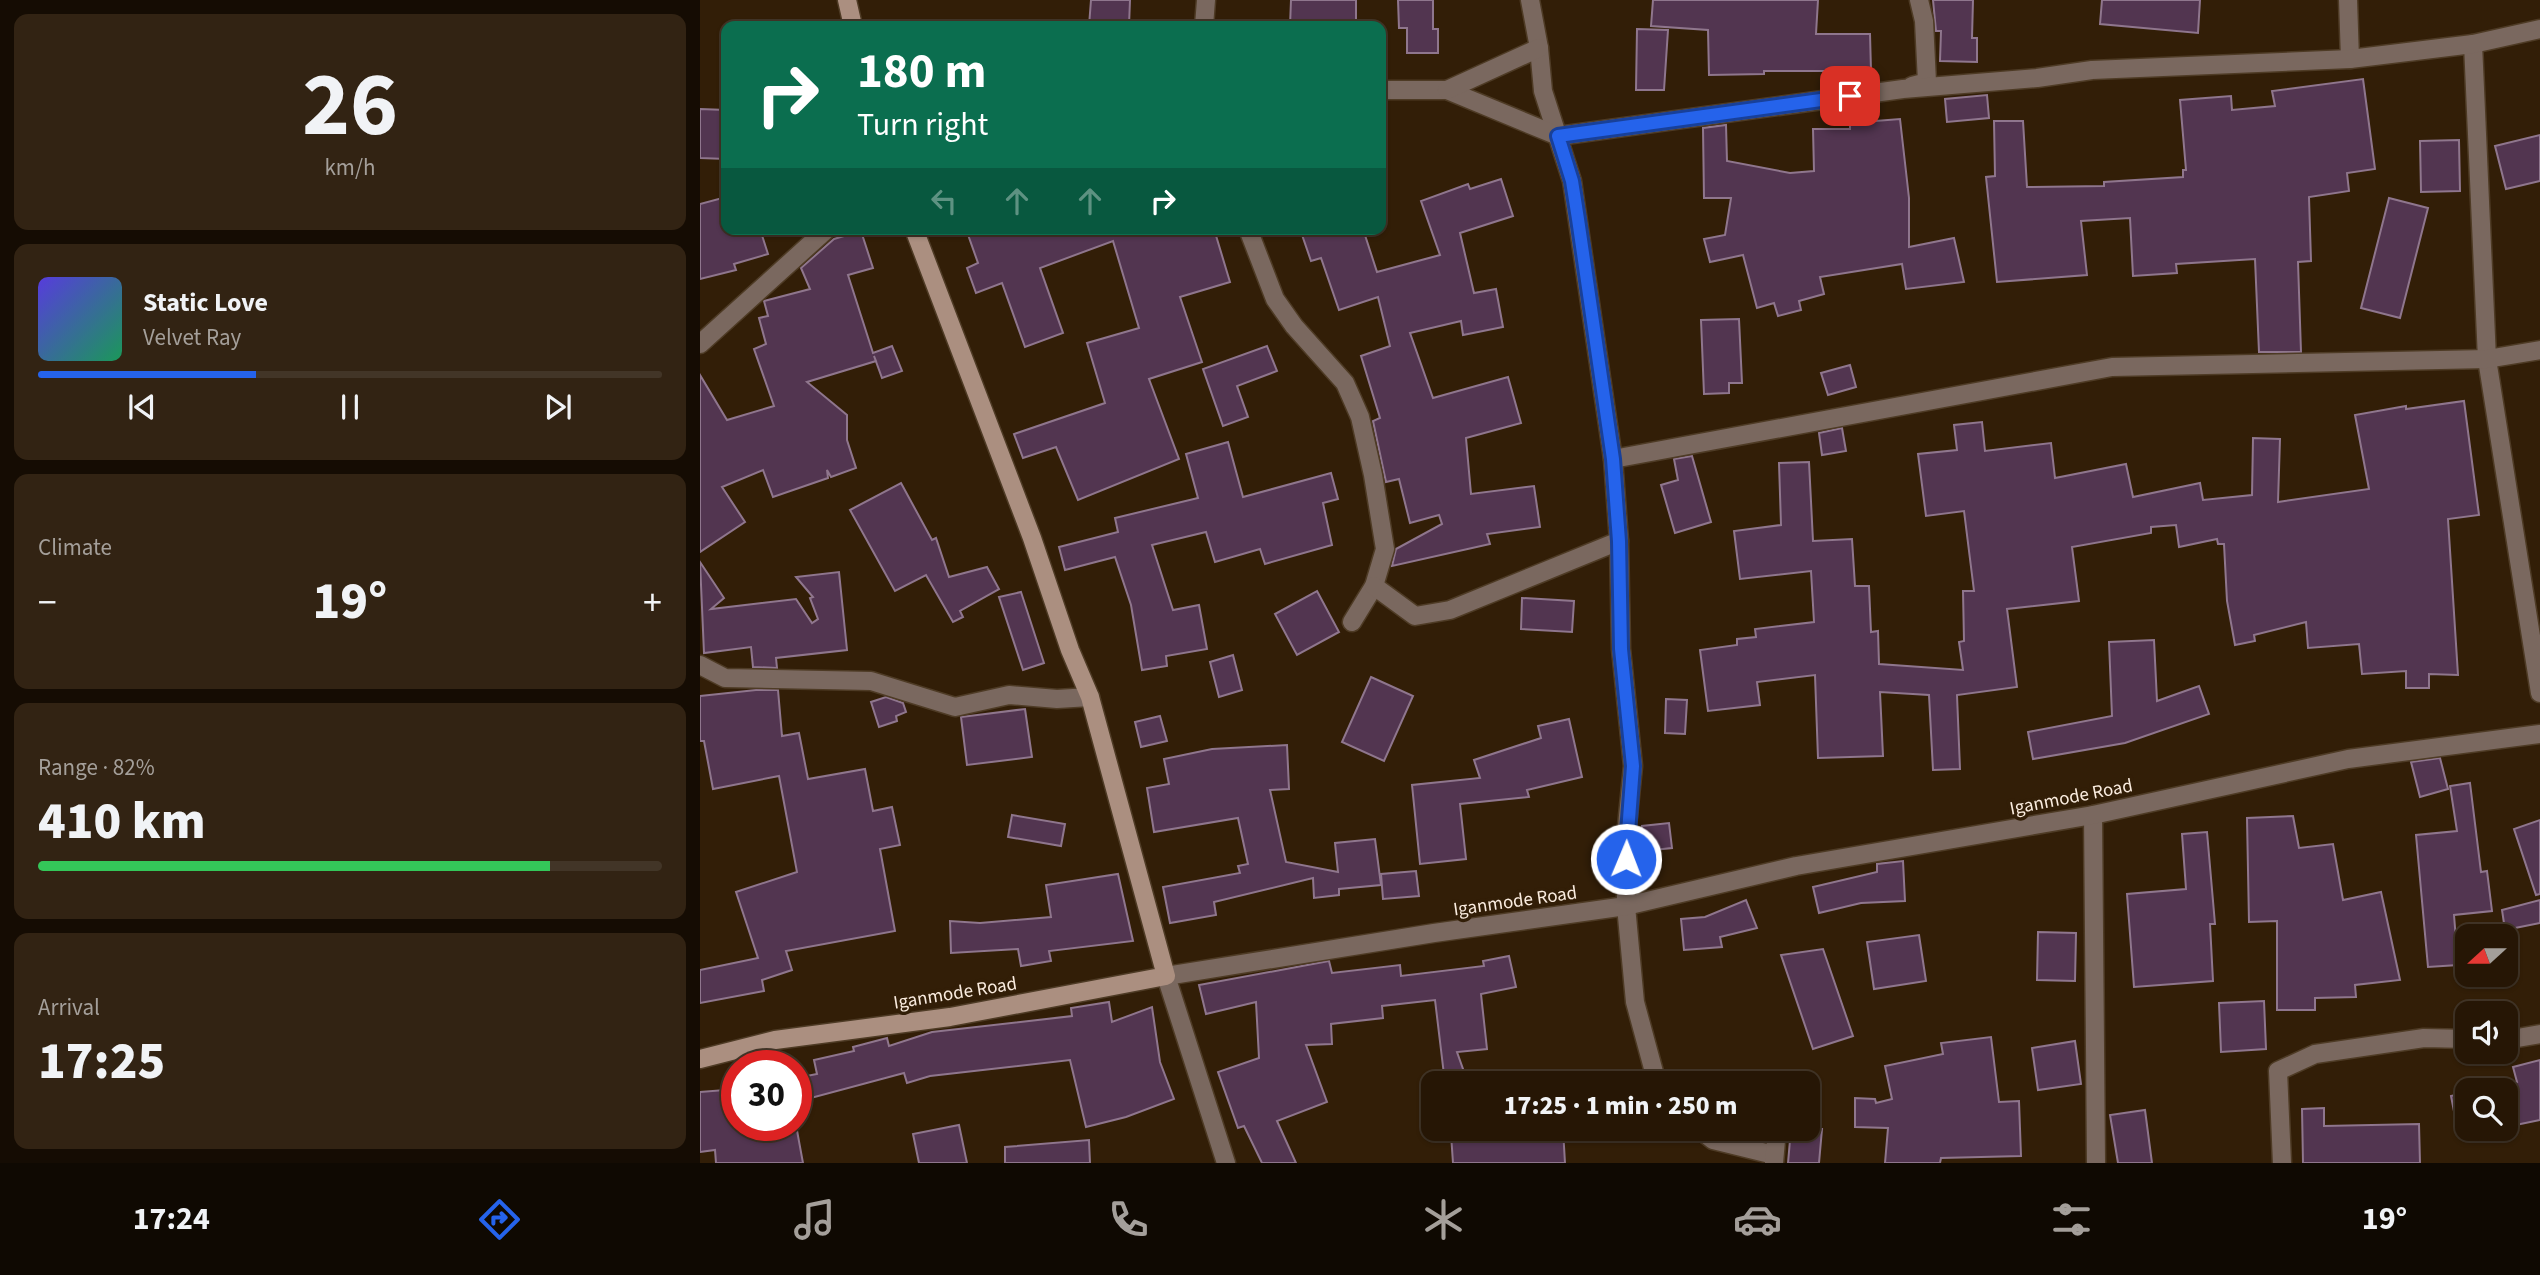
<!DOCTYPE html>
<html lang="en">
<head>
<meta charset="utf-8">
<style>
  body { margin:0; font-family:"Source Sans 3",sans-serif; background:#322313; color:#f1f3f6; height:100vh; display:flex; flex-direction:column; font-size:26px; white-space:nowrap }
  * { box-sizing:border-box; margin:0 }
  p { font-size:23px; color:#a49f9a }
  .icon { flex:none; width:38px; height:38px; fill:none; stroke:currentColor; stroke-width:2; stroke-linecap:round; stroke-linejoin:round }
  .map { position:relative; flex:1; overflow:hidden }
  .drawer { display:flex; flex-direction:column; gap:14px; padding:14px; background:#150c03; width:700px }
  .drawer>* { flex:none }
  .top-card { position:absolute; left:21px; top:21px; width:665px; height:214px; border-radius:14px; box-shadow:0 2px 5px #0004,0 0 0 2px #423527; background:#0b6e4f; color:#fff; overflow:hidden }
  .needle { width:46px; rotate:249deg }
  .buttons { position:absolute; left:1755px; top:924px; display:grid; gap:14px }
  .buttons a { display:grid; place-items:center; width:63px; height:63px; border-radius:14px; background:#261605; box-shadow:0 2px 5px #0004,0 0 0 2px #423527; font-size:35px }
  .speed { position:absolute; left:21px; top:1050px; display:flex; gap:14px; font-size:35px; font-weight:700; text-align:center }
  .speed>* { display:grid; place-content:center; width:91px; height:91px; border-radius:50%; background:#261605; box-shadow:0 2px 5px #0004,0 0 0 2px #423527; line-height:1 }
  .speed .limit { border:10px solid #d22; background:#fff; color:#111 }
  .pin { position:absolute; display:grid; place-items:center; width:60px; height:60px; color:#fff; margin:-30px; border-radius:14px; box-shadow:0 4px 10px #0006 }
  .me { position:absolute; width:77px; margin:-38px; rotate:1deg; stroke-linejoin:round; filter:drop-shadow(0 0 5px #0008) }
  .turn { display:flex; align-items:center; gap:24px; height:147px; padding:0 21px; font-size:32px }
  .turn .icon { width:91px; height:91px; stroke-width:2.5 }
  .turn b { display:block; font-size:49px; line-height:60px }
  .lanes { display:flex; align-items:center; height:66px; padding:0 21px; background:#0003; justify-content:center; gap:35px; direction:ltr }
  .lanes .off { opacity:.35 }
  .big { font-size:52px; font-weight:800; line-height:1.1 }
  .drawer .tile { flex:1; display:flex; flex-direction:column; justify-content:center; gap:10px; min-width:0; padding:0 24px; border-radius:14px; background:#322313 }
  .drawer .dial { align-items:center; gap:0 }
  .dial b { font-size:91px; line-height:1 }
  .song { display:flex; align-items:center; gap:21px }
  .cover { width:84px; height:84px; border-radius:10px; background:linear-gradient(135deg,hsl(250 70% 55%),hsl(150 70% 35%)) }
  .played { height:7px; border-radius:4px; background:linear-gradient(90deg,#2563eb 35%,#423527 35%) }
  .keys { display:flex; justify-content:space-around; direction:ltr }
  .heat { display:flex; justify-content:space-between; align-items:center; font-size:38px; direction:ltr }
  .charge { height:10px; border-radius:5px; background:linear-gradient(90deg,#34c759 82%,#423527 0) }
  .trip { position:absolute; left:721px; top:1071px; width:399px; height:70px; border-radius:14px; background:#261605; box-shadow:0 2px 5px #0004,0 0 0 2px #423527; font-weight:800; line-height:70px; text-align:center }
  .tabs { display:flex; height:112px; justify-content:space-around; align-items:center; background:#0f0902; color:#a49f9a }
  .tabs .icon { width:49px; height:49px }
  .tabs .active { color:#2563eb }
  .tabs b { font-size:32px; color:#f1f3f6 }
  main { display:flex; flex:1; min-height:0 }
  .map>svg:first-child { display:block }
  .building { fill:#523550; stroke:#8f768d; stroke-width:2 }
  .lines { fill:none; stroke-linecap:round; stroke-linejoin:round }
  .street-casing { stroke:#4e3b25; stroke-width:21 }
  .secondary-casing { stroke:#4e3b25; stroke-width:21 }
  .street { stroke:#7a685f; stroke-width:18 }
  .secondary { stroke:#ab8f80; stroke-width:18 }
  .route-casing { stroke:#184099; stroke-width:18 }
  .route { stroke:#2563eb; stroke-width:12 }
  .labels { text-anchor:middle; stroke-width:7; stroke-linejoin:round; paint-order:stroke }
  .street-label { font-size:19px; fill:#faecdf; stroke:#321e07 }
</style>
</head>
<body>
<main>
<section class="drawer">
<div class="tile dial"><b>26</b><p>km/h</p></div>
<div class="tile">
<div class="song"><i class="cover"></i><div><b>Static Love</b><p>Velvet Ray</p></div></div>
<div class="played"></div>
<div class="keys"><svg class="icon" aria-label="previous" viewBox="0 0 24 24"><path d="M18 5L8 12l10 7zM5 5v14"/></svg><svg class="icon" aria-label="pause" viewBox="0 0 24 24"><path d="M8 5v14M16 5v14"/></svg><svg class="icon" aria-label="next" viewBox="0 0 24 24"><path d="M6 5l10 7-10 7zM19 5v14"/></svg></div>
</div>
<div class="tile"><p>Climate</p>
<div class="heat"><a>−</a><b class="big">19°</b><a>+</a></div>
</div>
<div class="tile"><p>Range · 82%</p><b class="big">410 km</b><div class="charge"></div></div>
<div class="tile"><p>Arrival</p><b class="big">17:25</b></div>
</section>
<div class="map">
<svg width="1840" height="1163" viewBox="0 0 1840 1163">
  <rect width="100%" height="100%" fill="#321e07"/>
  <g class="building">
    <path d="M 391,0 L 430,0 L 429,26 L 389,26 Z"/>
    <path d="M 591,0 L 656,0 L 656,26 L 590,26 Z"/>
    <path d="M 698,0 L 733,0 L 733,29 L 738,29 L 738,53 L 707,53 L 707,28 L 699,28 Z"/>
    <path d="M 953,0 L 1118,0 L 1116,34 L 1170,34 L 1171,71 L 1064,71 L 1064,74 L 1009,75 L 1008,30 L 951,26 Z"/>
    <path d="M 1233,0 L 1273,0 L 1272,38 L 1277,38 L 1277,62 L 1240,61 L 1241,31 L 1236,31 Z"/>
    <path d="M 1402,0 L 1500,0 L 1498,33 L 1400,24 Z"/>
    <path d="M 937,29 L 968,30 L 964,90 L 936,90 Z"/>
    <path d="M 1663,79 L 1675,169 L 1647,173 L 1649,191 L 1609,197 L 1611,261 L 1598,262 L 1601,352 L 1559,352 L 1555,259 L 1476,264 L 1477,273 L 1433,276 L 1430,218 L 1381,221 L 1387,275 L 1297,282 L 1286,177 L 1295,176 L 1294,121 L 1323,121 L 1327,187 L 1404,186 L 1404,182 L 1483,177 L 1483,170 L 1486,170 L 1480,100 L 1531,96 L 1532,110 L 1575,106 L 1572,91 Z"/>
    <path d="M 1287,95 L 1289,118 L 1247,122 L 1245,99 Z"/>
    <path d="M 0,109 L 26,110 L 26,159 L 0,158 Z"/>
    <path d="M 1200,119 L 1209,198 L 1209,247 L 1254,238 L 1264,282 L 1206,289 L 1202,264 L 1120,277 L 1124,294 L 1099,301 L 1101,310 L 1078,316 L 1074,303 L 1057,308 L 1043,255 L 1010,262 L 1004,239 L 1025,235 L 1031,198 L 1004,198 L 1003,128 L 1026,125 L 1027,161 L 1090,173 L 1114,171 L 1113,129 L 1150,129 L 1150,123 Z"/>
    <path d="M 1840,135 L 1840,181 L 1806,189 L 1795,146 Z"/>
    <path d="M 1759,140 L 1760,191 L 1721,192 L 1720,141 Z"/>
    <path d="M 801,179 L 813,216 L 760,233 L 774,293 L 796,289 L 803,327 L 763,335 L 761,321 L 710,333 L 733,398 L 808,377 L 821,423 L 766,438 L 771,494 L 834,486 L 840,527 L 787,534 L 790,544 L 692,566 L 696,549 L 742,524 L 739,515 L 710,523 L 699,479 L 686,482 L 673,421 L 680,418 L 661,356 L 690,346 L 678,297 L 639,310 L 621,258 L 611,261 L 600,229 L 663,229 L 677,272 L 740,255 L 721,201 L 768,184 L 770,189 Z"/>
    <path d="M 26,197 L 26,229 L 60,229 L 68,254 L 34,264 L 36,270 L 0,279 L 0,204 Z"/>
    <path d="M 1689,198 L 1728,208 L 1700,318 L 1661,308 Z"/>
    <path d="M 266,229 L 514,229 L 530,282 L 480,297 L 502,362 L 449,379 L 479,459 L 378,500 L 356,447 L 323,458 L 314,434 L 405,403 L 387,343 L 439,328 L 413,241 L 340,268 L 363,333 L 325,347 L 302,283 L 276,293 L 267,268 L 278,263 Z"/>
    <path d="M 161,231 L 173,268 L 148,275 L 173,353 L 192,346 L 202,371 L 182,378 L 174,356 L 176,361 L 107,382 L 147,415 L 147,440 L 156,468 L 131,477 L 127,470 L 128,478 L 73,497 L 63,470 L 22,487 L 45,522 L 0,552 L 0,375 L 27,420 L 74,406 L 54,349 L 66,344 L 59,318 L 68,316 L 64,301 L 110,289 L 101,268 L 134,239 Z"/>
    <path d="M 1039,319 L 1042,383 L 1029,383 L 1029,393 L 1004,394 L 1001,320 Z"/>
    <path d="M 567,346 L 577,371 L 537,386 L 548,417 L 523,426 L 503,369 Z"/>
    <path d="M 1150,365 L 1156,387 L 1128,395 L 1121,373 Z"/>
    <path d="M 1764,401 L 1779,515 L 1748,519 L 1758,675 L 1729,674 L 1729,688 L 1706,688 L 1706,671 L 1662,674 L 1659,644 L 1608,648 L 1606,622 L 1554,635 L 1555,641 L 1535,645 L 1527,601 L 1524,544 L 1518,544 L 1517,539 L 1479,547 L 1476,525 L 1451,527 L 1451,533 L 1372,547 L 1379,601 L 1307,609 L 1317,687 L 1257,695 L 1260,769 L 1233,770 L 1229,695 L 1180,692 L 1183,756 L 1118,758 L 1115,675 L 1057,682 L 1060,705 L 1008,711 L 1000,650 L 1037,645 L 1037,639 L 1056,637 L 1055,629 L 1114,622 L 1111,571 L 1040,579 L 1034,531 L 1081,525 L 1079,463 L 1109,462 L 1113,541 L 1152,539 L 1155,586 L 1169,586 L 1171,632 L 1178,631 L 1179,664 L 1263,670 L 1259,642 L 1264,641 L 1263,591 L 1274,591 L 1264,511 L 1226,516 L 1218,454 L 1257,450 L 1254,425 L 1282,422 L 1285,451 L 1351,443 L 1355,478 L 1426,464 L 1433,497 L 1500,483 L 1503,500 L 1552,495 L 1553,438 L 1580,439 L 1578,502 L 1669,489 L 1655,415 L 1706,406 L 1706,409 Z"/>
    <path d="M 1142,428 L 1146,451 L 1122,455 L 1119,433 Z"/>
    <path d="M 528,442 L 543,497 L 631,473 L 638,499 L 623,503 L 632,545 L 565,564 L 560,549 L 515,562 L 506,532 L 452,545 L 473,610 L 499,605 L 507,649 L 466,656 L 467,666 L 442,670 L 431,605 L 415,557 L 365,570 L 359,547 L 418,532 L 415,518 L 498,498 L 486,454 Z"/>
    <path d="M 992,456 L 1011,522 L 975,533 L 961,485 L 978,480 L 974,459 Z"/>
    <path d="M 201,483 L 232,540 L 236,538 L 249,577 L 287,567 L 299,589 L 260,611 L 263,617 L 253,622 L 226,575 L 195,591 L 150,510 Z"/>
    <path d="M 0,562 L 24,598 L 11,609 L 96,599 L 112,623 L 118,619 L 110,598 L 113,597 L 96,577 L 139,572 L 147,650 L 76,658 L 77,668 L 53,667 L 51,647 L 4,653 Z"/>
    <path d="M 617,591 L 639,632 L 597,655 L 575,614 Z"/>
    <path d="M 321,592 L 344,663 L 323,670 L 299,597 Z"/>
    <path d="M 822,598 L 874,601 L 872,632 L 821,629 Z"/>
    <path d="M 1454,640 L 1457,701 L 1499,686 L 1509,714 L 1425,743 L 1333,759 L 1328,732 L 1412,716 L 1409,642 Z"/>
    <path d="M 533,655 L 542,690 L 519,697 L 510,662 Z"/>
    <path d="M 671,677 L 713,696 L 684,761 L 642,742 Z"/>
    <path d="M 56,690 L 78,690 L 82,736 L 99,733 L 108,779 L 165,769 L 173,811 L 192,807 L 200,845 L 180,849 L 195,931 L 86,951 L 92,970 L 62,980 L 64,991 L 0,1003 L 0,970 L 58,958 L 36,892 L 97,872 L 79,776 L 13,789 L 4,741 L 0,741 L 0,696 Z"/>
    <path d="M 186,697 L 203,703 L 206,712 L 196,716 L 197,721 L 179,727 L 171,702 Z"/>
    <path d="M 966,699 L 987,700 L 985,734 L 965,733 Z"/>
    <path d="M 325,709 L 332,757 L 267,765 L 261,717 Z"/>
    <path d="M 460,716 L 467,741 L 441,747 L 435,722 Z"/>
    <path d="M 869,719 L 882,777 L 827,790 L 829,797 L 760,804 L 766,859 L 720,864 L 712,785 L 780,778 L 774,760 L 841,738 L 838,726 Z"/>
    <path d="M 587,745 L 589,789 L 570,790 L 586,862 L 638,872 L 635,843 L 675,839 L 681,885 L 639,889 L 639,895 L 614,898 L 613,878 L 514,902 L 516,915 L 470,923 L 463,887 L 540,873 L 538,866 L 548,864 L 538,818 L 454,832 L 447,788 L 469,784 L 464,759 L 512,749 Z"/>
    <path d="M 1740,758 L 1748,789 L 1720,797 L 1711,762 Z"/>
    <path d="M 1770,783 L 1781,872 L 1787,871 L 1792,911 L 1754,915 L 1758,965 L 1728,967 L 1716,835 L 1757,831 L 1750,786 Z"/>
    <path d="M 312,815 L 365,824 L 361,846 L 308,837 Z"/>
    <path d="M 1593,816 L 1599,848 L 1633,844 L 1643,900 L 1681,892 L 1700,980 L 1655,985 L 1656,997 L 1615,998 L 1615,1010 L 1577,1010 L 1577,921 L 1549,922 L 1547,818 Z"/>
    <path d="M 1840,820 L 1840,894 L 1836,895 L 1814,829 Z"/>
    <path d="M 969,823 L 972,848 L 944,851 L 942,826 Z"/>
    <path d="M 1507,832 L 1515,924 L 1510,924 L 1513,981 L 1434,987 L 1427,894 L 1486,889 L 1482,834 Z"/>
    <path d="M 1203,861 L 1205,901 L 1161,903 L 1119,913 L 1113,887 L 1177,872 L 1177,864 Z"/>
    <path d="M 716,871 L 719,896 L 683,899 L 681,874 Z"/>
    <path d="M 418,874 L 433,941 L 349,951 L 351,961 L 321,966 L 318,949 L 251,953 L 250,921 L 280,923 L 351,917 L 346,885 Z"/>
    <path d="M 1046,900 L 1057,928 L 1020,937 L 1022,947 L 984,950 L 981,919 L 1005,917 Z"/>
    <path d="M 1840,900 L 1840,923 L 1805,930 L 1802,910 Z"/>
    <path d="M 1338,932 L 1376,933 L 1375,981 L 1337,980 Z"/>
    <path d="M 1219,935 L 1226,981 L 1174,989 L 1167,942 Z"/>
    <path d="M 1123,949 L 1153,1036 L 1113,1049 L 1081,955 Z"/>
    <path d="M 809,956 L 816,987 L 781,994 L 787,1049 L 757,1052 L 768,1083 L 745,1083 L 735,1000 L 682,1006 L 683,1018 L 631,1024 L 632,1044 L 606,1045 L 627,1102 L 577,1121 L 596,1163 L 562,1163 L 544,1126 L 538,1128 L 518,1072 L 559,1058 L 556,1002 L 506,1014 L 499,985 L 629,961 L 632,973 L 700,965 L 701,976 L 784,966 L 783,961 Z"/>
    <path d="M 1564,1001 L 1566,1049 L 1521,1052 L 1519,1003 Z"/>
    <path d="M 409,1002 L 412,1022 L 452,1007 L 460,1062 L 474,1099 L 426,1117 L 386,1127 L 370,1060 L 230,1076 L 207,1083 L 204,1073 L 96,1102 L 96,1078 L 117,1074 L 114,1060 L 154,1051 L 153,1047 L 187,1038 L 189,1046 L 232,1032 L 372,1016 L 371,1008 Z"/>
    <path d="M 1291,1037 L 1299,1102 L 1319,1101 L 1321,1156 L 1241,1158 L 1240,1163 L 1185,1163 L 1188,1128 L 1155,1127 L 1155,1098 L 1175,1099 L 1176,1103 L 1192,1099 L 1185,1066 L 1243,1054 L 1241,1043 Z"/>
    <path d="M 1375,1041 L 1381,1084 L 1338,1090 L 1332,1048 Z"/>
    <path d="M 1840,1060 L 1840,1120 L 1806,1127 L 1806,1090 L 1776,1090 L 1817,1082 L 1813,1067 Z"/>
    <path d="M 37,1089 L 37,1125 L 96,1125 L 103,1163 L 16,1163 L 15,1150 L 0,1152 L 0,1092 Z"/>
    <path d="M 1768,1092 L 1768,1129 L 1796,1129 L 1759,1137 L 1751,1096 Z"/>
    <path d="M 1624,1108 L 1624,1126 L 1719,1124 L 1720,1163 L 1603,1163 L 1602,1109 Z"/>
    <path d="M 1445,1110 L 1452,1163 L 1418,1163 L 1410,1115 Z"/>
    <path d="M 259,1125 L 267,1163 L 219,1163 L 213,1134 Z"/>
    <path d="M 835,1129 L 863,1129 L 865,1163 L 753,1163 L 751,1134 Z"/>
    <path d="M 1091,1129 L 1122,1129 L 1119,1163 L 1088,1163 Z"/>
    <path d="M 389,1140 L 390,1163 L 305,1163 L 305,1147 Z"/>
  </g>
  <g class="lines">
    <defs>
      <g id="street">
        <path d="M 830,0 L 839,48 L 843,91 L 872,181 L 913,459 L 919,541 L 921,649 L 933,766 L 926,836 L 926,906 L 935,1002 L 957,1083"/>
        <path d="M 1648,0 L 1650,59"/>
        <path d="M 504,26 L 506,0"/>
        <path d="M 1773,44 L 1787,359 L 1840,693"/>
        <path d="M 1212,86 L 1227,82 L 1224,21 L 1219,0"/>
        <path d="M 681,90 L 747,90 L 858,136 L 1203,89 L 1337,78 L 1392,70 L 1650,59 L 1773,44 L 1840,29"/>
        <path d="M 747,90 L 839,48"/>
        <path d="M 548,229 L 575,299 L 594,326 L 645,383 L 660,417 L 673,475 L 685,549 L 674,586 L 652,622"/>
        <path d="M 0,344 L 127,229"/>
        <path d="M 913,459 L 1412,367 L 1787,359 L 1840,350"/>
        <path d="M 674,586 L 715,616 L 750,610 L 919,541"/>
        <path d="M 0,665 L 25,678 L 171,681 L 255,707 L 309,695 L 357,699 L 390,697"/>
        <path d="M 1393,815 L 1396,1163"/>
        <path d="M 1806,1040 L 1840,1034"/>
        <path d="M 999,1129 L 1013,1140 L 1074,1155"/>
        <path d="M 526,1163 L 466,976 L 734,933 L 926,906 L 1096,866 L 1393,815 L 1648,759 L 1840,734"/>
        <path d="M 1074,1163 L 1077,1129"/>
        <path d="M 1582,1163 L 1578,1071 L 1615,1054 L 1724,1038 L 1768,1039"/>
      </g>
      <g id="secondary">
        <path d="M 147,0 L 153,26"/>
        <path d="M 0,1059 L 75,1040 L 250,1017 L 466,976 L 390,697 L 370,650 L 332,538 L 214,229"/>
      </g>
    </defs>
    <use href="#street" class="street-casing"/>
    <use href="#secondary" class="secondary-casing"/>
    <use href="#street" class="street"/>
    <use href="#secondary" class="secondary"/>
  </g>
  <g class="lines">
    <defs>
      <path id="route" d="M 926,859 L 933,766 L 921,649 L 919,541 L 913,459 L 878,219 L 872,181 L 858,136 L 1150,96"/>
    </defs>
    <use href="#route" class="route-casing"/>
    <use href="#route" class="route"/>
  </g>
  <g class="labels">
    <g class="street-label">
      <text transform="translate(1371 796) rotate(-11)" y="7">Iganmode Road</text>
      <text transform="translate(815 900) rotate(-8)" y="7">Iganmode Road</text>
      <text transform="translate(255 992) rotate(-9)" y="7">Iganmode Road</text>
    </g>
  </g>
</svg>
<div class="buttons">
<a><svg class="needle" viewBox="-14 -14 28 28"><path d="M0-13l5 13h-10z" fill="#e53935"/><path d="M0 13l5-13h-10z" fill="#a49f9a"/></svg></a>
<a><svg class="icon" aria-label="sound" viewBox="0 0 24 24"><path d="M4 9h4l5-4v14l-5-4H4zM17 9q2 3 0 6"/></svg></a>
<a><svg class="icon" aria-label="search" viewBox="0 0 24 24"><circle cx="10" cy="10" r="6"/><path d="M15 15l6 6"/></svg></a>
</div>
<div class="speed"><div class="limit">30</div></div>
<div class="pin" style="left:1150px;top:96px;background:#d93025"><svg class="icon" aria-label="arrive" viewBox="0 0 24 24"><path d="M6 21V4h12l-3 4 3 4H6"/></svg></div>
<svg class="me" style="left:926px;top:859px" viewBox="-20 -20 40 40"><circle r="17" fill="#2563eb" stroke="#fff" stroke-width="3"/><path d="M0-11L8 9 0 5-8 9z" fill="#fff"/></svg>
<div class="trip">17:25 · 1 min · 250 m</div>
<div class="top-card">
<div class="turn"><svg class="icon" aria-label="right" viewBox="0 0 24 24"><path d="M7 20v-9h11M14 6l5 5-5 5"/></svg><div><b>180 m</b>Turn right</div></div>
<div class="lanes"><svg class="icon off" aria-label="left" viewBox="0 0 24 24"><path d="M17 20v-9H6M10 6l-5 5 5 5"/></svg><svg class="icon off" aria-label="ahead" viewBox="0 0 24 24"><path d="M12 20V5M6 11l6-6 6 6"/></svg><svg class="icon off" aria-label="ahead" viewBox="0 0 24 24"><path d="M12 20V5M6 11l6-6 6 6"/></svg><svg class="icon" aria-label="right" viewBox="0 0 24 24"><path d="M7 20v-9h11M14 6l5 5-5 5"/></svg></div>
</div>
</div>
</main>
<nav class="tabs">
<b>17:24</b>
<svg class="icon active" aria-label="directions" viewBox="0 0 24 24"><path d="M12 3l9 9-9 9-9-9zM9 14v-3h6M13 9l2 2-2 2"/></svg>
<svg class="icon" aria-label="music" viewBox="0 0 24 24"><path d="M9 18V5l10-2v13"/><circle cx="6" cy="18" r="3"/><circle cx="16" cy="16" r="3"/></svg>
<svg class="icon" aria-label="phone" viewBox="0 0 24 24"><path d="M5 4h4l2 5-3 2q2 4 5 5l2-3 5 2v4C11 20 4 13 5 4z"/></svg>
<svg class="icon" aria-label="climate" viewBox="0 0 24 24"><path d="M12 3v18M4 7l16 10M4 17L20 7"/></svg>
<svg class="icon" aria-label="car" viewBox="0 0 24 24"><path d="M5 17H2v-5l4-1 3-4h7l3 4 3 1v5h-3M9 17h6M6 11h13"/><circle cx="7" cy="17" r="2"/><circle cx="17" cy="17" r="2"/></svg>
<svg class="icon" aria-label="filters" viewBox="0 0 24 24"><path d="M4 7h16M4 17h16"/><circle cx="9" cy="7" r="2"/><circle cx="15" cy="17" r="2"/></svg>
<b>19°</b>
</nav>
</body>
</html>
